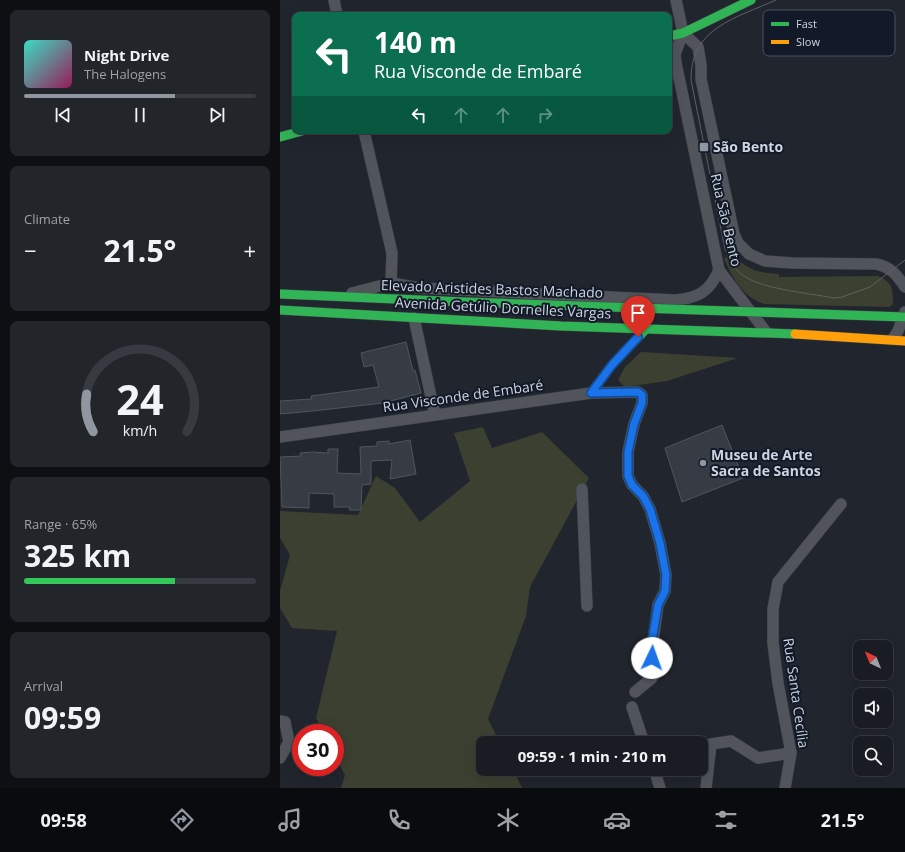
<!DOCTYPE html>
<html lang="en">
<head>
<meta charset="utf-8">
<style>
  body { margin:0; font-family:"Open Sans",sans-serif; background:#22252a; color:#f1f3f6; height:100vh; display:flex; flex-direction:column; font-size:15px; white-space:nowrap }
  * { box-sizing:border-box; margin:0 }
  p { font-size:13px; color:#9fa1a5 }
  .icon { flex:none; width:22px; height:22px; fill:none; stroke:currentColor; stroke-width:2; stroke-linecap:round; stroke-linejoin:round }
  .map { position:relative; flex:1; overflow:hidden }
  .sheet { display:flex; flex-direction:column; gap:10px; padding:10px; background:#0e0f13; width:280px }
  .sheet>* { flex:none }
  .banner { position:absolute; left:12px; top:12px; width:380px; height:122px; border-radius:8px; box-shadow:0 4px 16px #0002,0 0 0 1px #373a40; background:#0b6e4f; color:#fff; overflow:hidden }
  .needle { width:26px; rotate:317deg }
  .buttons { position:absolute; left:573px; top:640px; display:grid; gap:8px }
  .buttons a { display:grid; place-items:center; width:40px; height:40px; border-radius:8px; background:#191c22; box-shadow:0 4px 16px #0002,0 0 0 1px #373a40; font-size:20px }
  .speed { position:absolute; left:12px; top:724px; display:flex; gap:8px; font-size:20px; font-weight:700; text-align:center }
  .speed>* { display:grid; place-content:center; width:52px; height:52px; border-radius:50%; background:#191c22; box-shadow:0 4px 16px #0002,0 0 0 1px #373a40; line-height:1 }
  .speed .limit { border:6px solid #d22; background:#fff; color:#111 }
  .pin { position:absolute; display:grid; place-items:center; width:34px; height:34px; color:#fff; margin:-41px -17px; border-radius:50% 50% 50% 0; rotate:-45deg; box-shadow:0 0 4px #0007 }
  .pin .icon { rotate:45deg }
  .me { position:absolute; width:44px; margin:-22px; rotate:3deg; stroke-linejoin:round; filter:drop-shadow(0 0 3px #0008) }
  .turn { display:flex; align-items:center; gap:14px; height:84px; padding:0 16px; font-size:18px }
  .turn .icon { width:52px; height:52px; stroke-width:2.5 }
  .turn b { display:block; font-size:28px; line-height:34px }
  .lanes { display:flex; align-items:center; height:38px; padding:0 16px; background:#0003; justify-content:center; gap:20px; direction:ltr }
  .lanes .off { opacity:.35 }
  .big { font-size:30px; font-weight:700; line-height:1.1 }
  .sheet .widget { flex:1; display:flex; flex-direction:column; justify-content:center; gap:6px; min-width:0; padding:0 14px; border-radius:8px; background:#22252a }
  .sheet .dial { align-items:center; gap:0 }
  .dial svg { height:104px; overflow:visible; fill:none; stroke:#373a40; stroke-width:7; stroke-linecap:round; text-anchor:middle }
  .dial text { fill:#f1f3f6; stroke:none }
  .song { display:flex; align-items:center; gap:12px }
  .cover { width:48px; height:48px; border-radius:6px; background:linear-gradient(135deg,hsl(170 70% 55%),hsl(330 70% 35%)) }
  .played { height:4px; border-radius:2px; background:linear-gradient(90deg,#9197a0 65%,#373a40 65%) }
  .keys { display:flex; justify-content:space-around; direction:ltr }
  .heat { display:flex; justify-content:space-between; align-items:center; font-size:22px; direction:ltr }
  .charge { height:6px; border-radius:3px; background:linear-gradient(90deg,#34c759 65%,#373a40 0) }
  .trip { position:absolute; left:196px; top:736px; width:232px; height:40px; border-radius:8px; background:#191c22; box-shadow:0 4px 16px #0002,0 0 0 1px #373a40; font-weight:700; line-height:40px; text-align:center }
  .dock { display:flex; height:64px; justify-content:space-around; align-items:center; background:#0a0b0e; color:#9fa1a5 }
  .dock .icon { width:28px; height:28px }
  .dock .on { color:#9197a0 }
  .dock b { font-size:18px; color:#f1f3f6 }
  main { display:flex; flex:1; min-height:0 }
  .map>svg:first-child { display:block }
  .green { fill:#3c4030 }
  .building { fill:#363b44; stroke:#51555c }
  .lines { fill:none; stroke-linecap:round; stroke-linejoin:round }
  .street-casing { stroke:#3e4249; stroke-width:12 }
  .fast-casing { stroke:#3e4249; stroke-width:10 }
  .slow-casing { stroke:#3e4249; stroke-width:10 }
  .street { stroke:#51555b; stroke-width:11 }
  .fast { stroke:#30b455; stroke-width:9 }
  .slow { stroke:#ff9f0a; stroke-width:9 }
  .tram { stroke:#5d6066; stroke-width:1 }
  .fast-bridge-casing { stroke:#3e4249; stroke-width:10; stroke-linecap:butt }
  .fast-bridge { stroke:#30b455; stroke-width:9 }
  .route-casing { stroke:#114b97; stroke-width:10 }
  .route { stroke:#1a73e8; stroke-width:7 }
  .poi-dot { fill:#9197a0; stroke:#121a29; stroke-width:1.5 }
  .labels { text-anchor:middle; stroke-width:4; stroke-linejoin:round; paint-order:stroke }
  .poi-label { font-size:14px; font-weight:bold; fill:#ced4de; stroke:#121a29; text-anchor:start }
  .street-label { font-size:14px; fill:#ced4de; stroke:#121a29 }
  .key { fill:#121a29; stroke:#4a525f; stroke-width:1 }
  .key-label { font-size:11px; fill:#ced4de }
</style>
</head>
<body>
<main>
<section class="sheet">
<div class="widget">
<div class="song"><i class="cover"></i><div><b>Night Drive</b><p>The Halogens</p></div></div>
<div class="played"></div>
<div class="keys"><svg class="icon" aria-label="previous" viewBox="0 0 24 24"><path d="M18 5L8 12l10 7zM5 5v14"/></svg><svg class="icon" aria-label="pause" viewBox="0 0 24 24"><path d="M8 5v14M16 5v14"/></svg><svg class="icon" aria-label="next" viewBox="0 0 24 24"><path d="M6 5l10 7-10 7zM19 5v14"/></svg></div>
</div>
<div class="widget"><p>Climate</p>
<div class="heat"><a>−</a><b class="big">21.5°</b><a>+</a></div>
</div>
<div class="widget dial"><svg viewBox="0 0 100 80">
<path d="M14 69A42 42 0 1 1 86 69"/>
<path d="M14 69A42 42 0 0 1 9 40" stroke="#9197a0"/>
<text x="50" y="56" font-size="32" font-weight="700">24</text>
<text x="50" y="72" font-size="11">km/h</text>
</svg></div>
<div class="widget"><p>Range · 65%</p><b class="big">325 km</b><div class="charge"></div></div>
<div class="widget"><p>Arrival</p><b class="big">09:59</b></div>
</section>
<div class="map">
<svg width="625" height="788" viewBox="0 0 625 788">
  <rect width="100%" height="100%" fill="#21252d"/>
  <g class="green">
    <path d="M 447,242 C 461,268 471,272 499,274 L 499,277 L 598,276 C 613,282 613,290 613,304 L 609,307 L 484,304 C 463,297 452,278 444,258 L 449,256 Z"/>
    <path d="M 361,352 L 458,358 L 387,381 L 345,387 L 338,380 L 345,367 Z"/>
    <path d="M 203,427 L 212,448 L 262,432 L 309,478 L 250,587 L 246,616 L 208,719 L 220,743 L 203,743 L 203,769 L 233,769 L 242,788 L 61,788 L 65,775 L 55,756 L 55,733 L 44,733 L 36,718 L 57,631 L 12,628 L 0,608 L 0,591 L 10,555 L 0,538 L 0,511 L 78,515 L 96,476 L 115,488 L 140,522 L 190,481 L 174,433 Z"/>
  </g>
  <g class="building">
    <path d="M 126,342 L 133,371 L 135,370 L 141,393 L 103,403 L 33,411 L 0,414 L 0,401 L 32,399 L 31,396 L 99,387 L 93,365 L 84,367 L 81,353 Z"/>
    <path d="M 442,425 L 463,478 L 402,502 L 385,448 Z"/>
    <path d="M 130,440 L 136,474 L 110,479 L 112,460 L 91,461 L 91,484 L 82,485 L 81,510 L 69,510 L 70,507 L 54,507 L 54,494 L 29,493 L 29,508 L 2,507 L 0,457 L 21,456 L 20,453 L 32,452 L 48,453 L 48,449 L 58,449 L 57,473 L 81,474 L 80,447 L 97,446 L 97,442 L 109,441 L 109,444 Z"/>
  </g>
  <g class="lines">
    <defs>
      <g id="street">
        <path d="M 54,0 L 57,15"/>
        <path d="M 396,0 L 403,33 L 395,54 L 396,63 L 439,270 L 486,332"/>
        <path d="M 403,33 L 418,47 L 421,65 L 421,79 L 454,234 L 458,243 L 469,254 L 485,261 L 512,263 L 596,264 C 611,267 617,275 625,287"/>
        <path d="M 84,131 L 112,253 L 111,283"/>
        <path d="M 72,293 L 111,283 L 140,288 L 395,300 C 419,298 430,291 439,270"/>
        <path d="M 134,318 L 155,415"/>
        <path d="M 613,339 L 618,331 L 625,312"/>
        <path d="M 0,437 L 311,393 L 358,392 L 362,395 L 362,403 L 354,424 L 348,452 L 348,476 L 352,485 L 363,496 L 370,509 L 380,543 L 386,575 L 385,591 L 378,605 L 373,641 L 372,658 L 374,673 L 372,678 L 355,692"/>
        <path d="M 302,489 L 307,606"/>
        <path d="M 352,707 L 364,743"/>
        <path d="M 0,721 L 5,722 L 9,742 L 0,758"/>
        <path d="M 374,769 L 380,788"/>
        <path d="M 426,788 L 431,744 L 451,741 L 478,758 L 511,753"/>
        <path d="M 505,788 L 511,753 L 498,683 L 493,643 L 493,609 L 498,582 L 561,504"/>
      </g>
      <g id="fast">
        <path d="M 389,36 L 403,33 L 471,0"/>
        <path d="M 0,137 L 22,131"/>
        <path d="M 0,294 L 185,302"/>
        <path d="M 0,310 L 281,326 L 515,334"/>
        <path d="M 311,393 L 332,365 L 367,328"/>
      </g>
      <path id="slow" d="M 515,334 L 625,341"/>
    </defs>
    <use href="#street" class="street-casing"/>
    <use href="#fast" class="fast-casing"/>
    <use href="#slow" class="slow-casing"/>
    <use href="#street" class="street"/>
    <use href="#fast" class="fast"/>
    <use href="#slow" class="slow"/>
    <path class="tram" d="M 496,0 C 456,18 410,28 411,80 L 445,249 C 449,258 452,266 460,273 C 477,289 529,293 554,298 L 562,297 L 590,287 L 625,260"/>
    <defs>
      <path id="fast-bridge" d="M 185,302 L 625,317"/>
    </defs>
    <use href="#fast-bridge" class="fast-bridge-casing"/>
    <use href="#fast-bridge" class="fast-bridge"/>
  </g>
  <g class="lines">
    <defs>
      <path id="route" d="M 358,337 L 332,365 L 311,393 L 358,392 L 362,395 L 362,403 L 354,424 L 348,452 L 348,476 L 352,485 L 363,496 L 370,509 L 380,543 L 386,575 L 385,591 L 378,605 L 372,641 L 372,658"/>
    </defs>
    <use href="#route" class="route-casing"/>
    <use href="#route" class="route"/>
  </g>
  <g class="poi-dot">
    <rect x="419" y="142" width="10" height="10" rx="2"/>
    <circle cx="423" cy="463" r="4"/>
  </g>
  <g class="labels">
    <g class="poi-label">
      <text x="433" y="152">São Bento</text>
      <text x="431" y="460">Museu de Arte<tspan x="431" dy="16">Sacra de Santos</tspan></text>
    </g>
    <g class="street-label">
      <text transform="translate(446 220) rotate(77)" y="5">Rua São Bento</text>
      <text transform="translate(212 289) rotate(2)" y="5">Elevado Aristides Bastos Machado</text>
      <text transform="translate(223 308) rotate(3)" y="5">Avenida Getúlio Dornelles Vargas</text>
      <text transform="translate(183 396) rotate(-8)" y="5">Rua Visconde de Embaré</text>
      <text transform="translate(516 693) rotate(82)" y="5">Rua Santa Cecília</text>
    </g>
  </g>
  <rect x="483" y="10" width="132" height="46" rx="6" class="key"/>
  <rect x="491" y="22" width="18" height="4" fill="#30b455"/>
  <rect x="491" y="40" width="18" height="4" fill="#ff9f0a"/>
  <g class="key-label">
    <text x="516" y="28">Fast</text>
    <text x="516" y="46">Slow</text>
  </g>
</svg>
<div class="buttons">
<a><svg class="needle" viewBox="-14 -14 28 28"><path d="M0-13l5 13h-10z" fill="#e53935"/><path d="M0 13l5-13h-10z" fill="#9fa1a5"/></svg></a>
<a><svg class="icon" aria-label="sound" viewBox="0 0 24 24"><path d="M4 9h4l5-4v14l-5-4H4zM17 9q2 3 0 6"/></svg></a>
<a><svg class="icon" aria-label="search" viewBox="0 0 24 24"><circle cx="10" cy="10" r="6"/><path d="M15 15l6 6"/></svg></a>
</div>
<div class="speed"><div class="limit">30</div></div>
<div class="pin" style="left:358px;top:337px;background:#d93025"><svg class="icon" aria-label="arrive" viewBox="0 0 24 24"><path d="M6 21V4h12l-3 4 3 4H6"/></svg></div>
<svg class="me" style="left:372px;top:658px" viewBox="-20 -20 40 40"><circle r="19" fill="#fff"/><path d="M0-13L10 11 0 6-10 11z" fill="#1a73e8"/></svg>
<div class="trip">09:59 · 1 min · 210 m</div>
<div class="banner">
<div class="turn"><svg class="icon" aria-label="left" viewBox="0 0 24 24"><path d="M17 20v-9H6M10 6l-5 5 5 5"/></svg><div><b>140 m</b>Rua Visconde de Embaré</div></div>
<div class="lanes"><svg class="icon" aria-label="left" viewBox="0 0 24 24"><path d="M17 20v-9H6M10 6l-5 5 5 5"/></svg><svg class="icon off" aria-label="ahead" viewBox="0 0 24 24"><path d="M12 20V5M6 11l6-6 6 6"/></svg><svg class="icon off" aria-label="ahead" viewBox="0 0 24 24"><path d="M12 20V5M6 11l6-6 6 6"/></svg><svg class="icon off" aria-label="right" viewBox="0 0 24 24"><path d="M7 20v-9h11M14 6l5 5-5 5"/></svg></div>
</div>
</div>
</main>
<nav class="dock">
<b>09:58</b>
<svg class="icon on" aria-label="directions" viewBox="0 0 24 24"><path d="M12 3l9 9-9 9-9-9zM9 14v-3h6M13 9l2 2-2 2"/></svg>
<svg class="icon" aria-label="music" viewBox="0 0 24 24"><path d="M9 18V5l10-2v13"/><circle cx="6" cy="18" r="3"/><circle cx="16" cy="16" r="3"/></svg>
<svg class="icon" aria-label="phone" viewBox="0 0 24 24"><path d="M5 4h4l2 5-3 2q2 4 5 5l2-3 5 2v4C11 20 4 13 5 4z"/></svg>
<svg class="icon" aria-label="climate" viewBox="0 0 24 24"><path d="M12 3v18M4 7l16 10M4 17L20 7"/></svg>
<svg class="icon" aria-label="car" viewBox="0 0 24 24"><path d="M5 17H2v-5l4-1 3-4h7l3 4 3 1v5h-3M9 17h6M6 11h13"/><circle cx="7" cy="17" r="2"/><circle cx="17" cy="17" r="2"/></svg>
<svg class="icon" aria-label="filters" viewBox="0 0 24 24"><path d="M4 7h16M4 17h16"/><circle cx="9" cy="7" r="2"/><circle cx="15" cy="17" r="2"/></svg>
<b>21.5°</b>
</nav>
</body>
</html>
